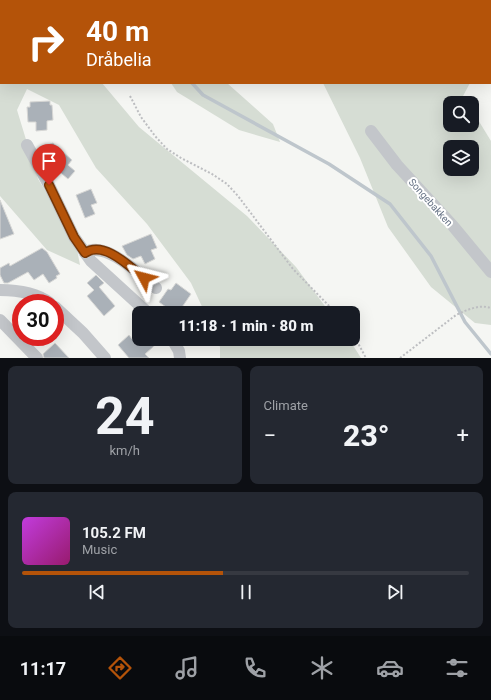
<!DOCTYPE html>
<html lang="en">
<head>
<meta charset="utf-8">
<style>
  body { margin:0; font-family:Roboto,sans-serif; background:#242831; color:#f1f3f6; height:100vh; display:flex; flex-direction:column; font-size:15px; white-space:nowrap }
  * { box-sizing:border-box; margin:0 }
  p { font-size:13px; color:#9ea1a6 }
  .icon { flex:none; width:22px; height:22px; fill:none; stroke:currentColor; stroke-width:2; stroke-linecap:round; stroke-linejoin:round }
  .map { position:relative; height:358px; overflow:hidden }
  .side { display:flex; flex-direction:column; gap:8px; padding:8px; background:#0d0f14; flex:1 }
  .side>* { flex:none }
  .banner { position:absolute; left:0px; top:0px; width:491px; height:84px; box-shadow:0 4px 16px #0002; background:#b45309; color:#fff; overflow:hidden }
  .controls { position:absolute; left:443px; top:96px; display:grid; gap:8px }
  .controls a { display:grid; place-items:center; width:36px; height:36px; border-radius:8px; background:#171b24; box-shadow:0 4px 16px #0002; font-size:20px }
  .speed { position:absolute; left:12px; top:294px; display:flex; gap:8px; font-size:20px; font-weight:700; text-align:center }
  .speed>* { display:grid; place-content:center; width:52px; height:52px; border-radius:50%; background:#171b24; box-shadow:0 4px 16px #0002; line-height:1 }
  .speed .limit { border:6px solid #d22; background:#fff; color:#111 }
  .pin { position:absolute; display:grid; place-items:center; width:34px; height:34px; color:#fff; margin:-41px -17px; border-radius:50% 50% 50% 0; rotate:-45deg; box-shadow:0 0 4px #0007 }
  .pin .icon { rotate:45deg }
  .me { position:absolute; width:44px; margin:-22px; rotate:308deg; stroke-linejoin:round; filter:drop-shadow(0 0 3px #0008) }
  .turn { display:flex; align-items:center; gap:14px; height:84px; padding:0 20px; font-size:18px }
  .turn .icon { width:52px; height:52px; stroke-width:2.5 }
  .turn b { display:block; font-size:28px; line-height:34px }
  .big { font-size:30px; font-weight:800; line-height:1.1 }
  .side .widget { flex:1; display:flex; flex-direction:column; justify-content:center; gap:6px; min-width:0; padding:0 14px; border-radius:8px; background:#242831 }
  .side .dial { align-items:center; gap:0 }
  .dial b { font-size:52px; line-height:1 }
  .song { display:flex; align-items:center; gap:12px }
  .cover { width:48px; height:48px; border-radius:6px; background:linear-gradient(135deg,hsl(290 70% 55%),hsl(320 70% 35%)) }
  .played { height:4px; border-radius:2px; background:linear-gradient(90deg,#b45309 45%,#363941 45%) }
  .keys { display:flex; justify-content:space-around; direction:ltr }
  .heat { display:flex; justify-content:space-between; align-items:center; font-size:22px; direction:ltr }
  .side .tiles { flex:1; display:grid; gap:8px; grid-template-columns:1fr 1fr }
  .widget:last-child { grid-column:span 2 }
  .trip { position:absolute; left:132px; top:306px; width:228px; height:40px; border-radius:8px; background:#171b24; box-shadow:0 4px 16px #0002; font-weight:800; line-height:40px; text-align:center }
  .menu { display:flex; height:64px; justify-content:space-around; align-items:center; background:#090b0e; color:#9ea1a6 }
  .menu .icon { width:28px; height:28px }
  .menu .current { color:#b45309 }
  .menu b { font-size:18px; color:#f1f3f6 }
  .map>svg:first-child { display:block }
  .green { fill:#d6ddd4; fill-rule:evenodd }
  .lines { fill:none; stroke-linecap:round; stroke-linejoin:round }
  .stream { stroke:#bec6cc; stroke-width:3.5 }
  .building { fill:#aab1b8; stroke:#d7d7d5 }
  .path { stroke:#bdbec1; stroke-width:2; stroke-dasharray:2 2; stroke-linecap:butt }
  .minor { stroke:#c3c6ca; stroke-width:12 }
  .route-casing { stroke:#753606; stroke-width:10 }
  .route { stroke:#b45309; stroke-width:7 }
  .labels { text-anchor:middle; stroke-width:4; stroke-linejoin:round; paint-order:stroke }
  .street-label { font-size:10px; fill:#657184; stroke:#fff }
</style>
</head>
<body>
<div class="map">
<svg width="491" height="358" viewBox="0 0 491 358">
  <rect width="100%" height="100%" fill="#f5f6f3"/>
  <g class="green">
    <path d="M 0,0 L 36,1 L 1,1 L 1,83 L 102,83 L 139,127 L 247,216 L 296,267 L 330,313 L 205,313 L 191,283 L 147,224 L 96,168 L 59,105 L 27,89 L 17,110 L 38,179 L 75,239 L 80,265 L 47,250 L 0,196 Z"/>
    <path d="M 171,83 L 227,83 L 273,124 L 280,142 L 239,130 L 177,92 Z"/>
    <path d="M 323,83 L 470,83 L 463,96 L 467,103 L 450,103 L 450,125 L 472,125 L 472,110 L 491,141 L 491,325 L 475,323 L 431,287 L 388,227 L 360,158 ZM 450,147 L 472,147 L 472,169 L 450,169 Z"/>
    <path d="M 216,339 L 349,339 L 361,358 L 220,358 L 220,347 Z"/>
  </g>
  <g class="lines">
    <g class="stream">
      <path d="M 120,0 L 121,1"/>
      <path d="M 192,83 L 203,95 L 329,164 L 390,204 L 431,256 L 465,322 L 491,354"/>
    </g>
  </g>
  <g class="building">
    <path d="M 50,101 L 50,105 L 52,105 L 53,120 L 47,121 L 47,130 L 36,131 L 36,122 L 28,122 L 27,107 L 30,107 L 30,102 Z"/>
    <path d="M 53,143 L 72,160 L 68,165 L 75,171 L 68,179 L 43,158 L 40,153 L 45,146 Z"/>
    <path d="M 91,189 L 97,203 L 91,205 L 95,214 L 85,218 L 76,195 Z"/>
    <path d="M 0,200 L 14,234 L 0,239 Z"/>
    <path d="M 151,234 L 157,248 L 151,250 L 155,259 L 145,264 L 141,256 L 133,259 L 127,255 L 122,246 Z"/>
    <path d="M 42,248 L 47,252 L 60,274 L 56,276 L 57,278 L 49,283 L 43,274 L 34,280 L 28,272 L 8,283 L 4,283 L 0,275 L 0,268 L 9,263 L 10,266 Z"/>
    <path d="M 96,275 L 104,283 L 99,287 L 115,306 L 104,316 L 87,296 L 94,290 L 87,283 Z"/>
    <path d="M 176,283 L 191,294 L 178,313 L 174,313 L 159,302 L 168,289 L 171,290 Z"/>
    <path d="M 129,335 L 132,339 L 162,339 L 145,354 L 149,358 L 129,358 L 118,345 Z"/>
    <path d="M 55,343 L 69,358 L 44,358 L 43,354 Z"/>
  </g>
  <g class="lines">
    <g class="path">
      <path d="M 130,96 L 141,117 L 155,136 L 167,149 L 181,158 L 212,174 L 227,184 L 238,196 L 293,269 L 336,313"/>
      <path d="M 353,334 L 366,358"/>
      <path d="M 400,358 L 456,315 C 467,310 479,304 491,308"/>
    </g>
    <g class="minor">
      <path d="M 371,131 L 397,165 L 453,226 L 491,272"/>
      <path d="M 27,145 L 49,185 L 74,237 L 91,261 L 148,313"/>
      <path d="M 85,253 C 105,239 141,276 156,288"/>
      <path d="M 0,290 C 17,290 35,292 50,303"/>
      <path d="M 55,307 L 83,333 L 105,358"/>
      <path d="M 0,320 L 37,358"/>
      <path d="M 172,339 L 179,351 L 180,358"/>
    </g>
  </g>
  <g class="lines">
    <defs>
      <path id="route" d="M 49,185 L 74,237 L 85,253 C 104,240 130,267 144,278"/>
    </defs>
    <use href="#route" class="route-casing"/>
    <use href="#route" class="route"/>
  </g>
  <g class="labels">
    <g class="street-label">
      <text transform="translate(431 202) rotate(48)" y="4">Songebakken</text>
    </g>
  </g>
</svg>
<div class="controls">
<a><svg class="icon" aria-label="search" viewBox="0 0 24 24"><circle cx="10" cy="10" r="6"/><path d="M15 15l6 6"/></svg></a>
<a><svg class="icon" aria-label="layers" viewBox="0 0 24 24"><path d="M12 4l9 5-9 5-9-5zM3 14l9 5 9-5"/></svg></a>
</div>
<div class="speed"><div class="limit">30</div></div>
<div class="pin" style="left:49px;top:185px;background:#d93025"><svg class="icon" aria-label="arrive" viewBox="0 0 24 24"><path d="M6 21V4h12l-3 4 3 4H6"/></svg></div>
<svg class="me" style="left:144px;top:278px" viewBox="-20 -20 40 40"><path d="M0-17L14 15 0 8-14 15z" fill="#b45309" stroke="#fff" stroke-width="4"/></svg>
<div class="trip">11:18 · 1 min · 80 m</div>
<div class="banner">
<div class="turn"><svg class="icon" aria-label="right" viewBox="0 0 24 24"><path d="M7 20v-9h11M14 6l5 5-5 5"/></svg><div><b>40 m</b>Dråbelia</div></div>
</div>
</div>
<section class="side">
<div class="tiles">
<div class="widget dial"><b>24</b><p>km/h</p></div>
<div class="widget"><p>Climate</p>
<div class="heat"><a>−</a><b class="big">23°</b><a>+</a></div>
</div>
<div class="widget">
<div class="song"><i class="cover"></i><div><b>105.2 FM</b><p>Music</p></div></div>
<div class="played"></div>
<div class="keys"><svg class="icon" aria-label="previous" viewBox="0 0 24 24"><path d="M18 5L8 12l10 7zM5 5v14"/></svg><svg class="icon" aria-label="pause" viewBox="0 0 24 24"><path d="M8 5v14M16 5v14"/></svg><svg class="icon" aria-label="next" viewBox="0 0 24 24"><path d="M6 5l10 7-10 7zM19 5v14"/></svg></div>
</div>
</div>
</section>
<nav class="menu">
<b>11:17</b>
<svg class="icon current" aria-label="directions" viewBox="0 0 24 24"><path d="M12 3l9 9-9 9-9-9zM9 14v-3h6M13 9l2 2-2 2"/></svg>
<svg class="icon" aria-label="music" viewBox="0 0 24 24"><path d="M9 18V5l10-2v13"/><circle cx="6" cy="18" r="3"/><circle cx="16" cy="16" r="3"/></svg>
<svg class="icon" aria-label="phone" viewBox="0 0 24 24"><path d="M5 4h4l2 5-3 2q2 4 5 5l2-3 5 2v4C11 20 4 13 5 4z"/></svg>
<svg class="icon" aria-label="climate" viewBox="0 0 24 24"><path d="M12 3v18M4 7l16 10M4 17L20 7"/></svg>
<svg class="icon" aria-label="car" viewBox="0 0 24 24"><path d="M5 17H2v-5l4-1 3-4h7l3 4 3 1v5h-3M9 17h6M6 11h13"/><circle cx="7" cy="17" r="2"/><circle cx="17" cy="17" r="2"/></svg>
<svg class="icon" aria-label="filters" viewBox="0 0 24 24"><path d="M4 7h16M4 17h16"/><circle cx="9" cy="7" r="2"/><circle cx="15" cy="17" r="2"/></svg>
</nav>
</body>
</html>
